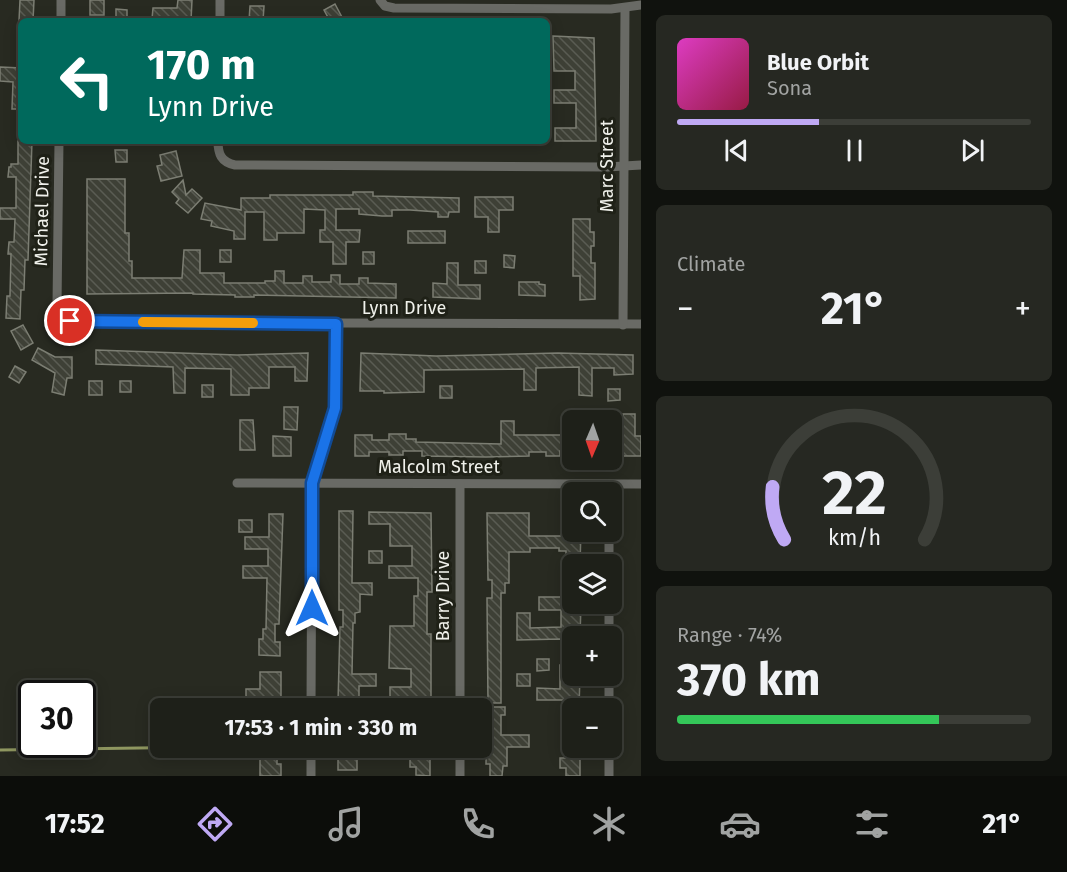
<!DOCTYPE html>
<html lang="en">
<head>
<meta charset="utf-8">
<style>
  body { margin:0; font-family:"Fira Sans",sans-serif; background:#262822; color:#f1f3f6; height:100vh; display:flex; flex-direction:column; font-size:22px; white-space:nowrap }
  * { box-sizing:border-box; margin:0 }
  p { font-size:20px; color:#a1a3a2 }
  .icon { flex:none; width:33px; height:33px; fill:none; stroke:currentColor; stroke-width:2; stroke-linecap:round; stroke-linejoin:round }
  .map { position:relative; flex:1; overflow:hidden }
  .sheet { display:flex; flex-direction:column; gap:15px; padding:15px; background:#10120e; width:426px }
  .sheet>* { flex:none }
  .guide { position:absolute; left:18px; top:18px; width:532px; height:126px; border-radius:9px; box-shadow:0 3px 15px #0003,0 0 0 2px #3c3e38; background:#00695c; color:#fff; overflow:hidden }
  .needle { width:39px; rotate:182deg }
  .fabs { position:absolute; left:562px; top:410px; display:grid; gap:12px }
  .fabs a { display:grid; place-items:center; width:60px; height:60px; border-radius:9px; background:#1e2019; box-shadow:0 3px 15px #0003,0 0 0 2px #3c3e38; font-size:30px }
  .speed { position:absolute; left:18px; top:680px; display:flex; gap:12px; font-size:30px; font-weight:700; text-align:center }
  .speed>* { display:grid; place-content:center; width:78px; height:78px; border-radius:50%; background:#1e2019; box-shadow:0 3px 15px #0003,0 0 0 2px #3c3e38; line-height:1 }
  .speed .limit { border:3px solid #111; border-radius:9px; background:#fff; color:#111 }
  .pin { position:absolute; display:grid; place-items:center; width:51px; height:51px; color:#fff; margin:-26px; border:3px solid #fff; border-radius:50%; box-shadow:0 2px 6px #0007 }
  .me { position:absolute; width:66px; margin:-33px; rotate:0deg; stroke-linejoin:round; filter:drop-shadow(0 0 4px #0008) }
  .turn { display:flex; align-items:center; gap:21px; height:126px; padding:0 30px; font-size:27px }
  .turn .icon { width:78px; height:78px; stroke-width:2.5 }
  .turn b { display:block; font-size:42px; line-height:51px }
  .big { font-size:45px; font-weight:700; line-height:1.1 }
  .sheet .tile { flex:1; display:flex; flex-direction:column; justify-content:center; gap:9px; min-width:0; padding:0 21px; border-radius:9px; background:#262822 }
  .sheet .dial { align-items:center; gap:0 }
  .dial svg { height:156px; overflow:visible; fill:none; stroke:#3c3e38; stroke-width:7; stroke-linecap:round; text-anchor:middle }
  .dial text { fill:#f1f3f6; stroke:none }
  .song { display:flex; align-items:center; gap:18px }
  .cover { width:72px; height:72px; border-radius:9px; background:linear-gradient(135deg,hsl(310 70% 55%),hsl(340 70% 35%)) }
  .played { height:6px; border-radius:3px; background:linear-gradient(90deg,#bfa9f4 40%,#3c3e38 40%) }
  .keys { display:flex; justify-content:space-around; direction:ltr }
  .heat { display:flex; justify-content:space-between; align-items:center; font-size:33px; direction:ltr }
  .charge { height:9px; border-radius:4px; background:linear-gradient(90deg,#34c759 74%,#3c3e38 0) }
  .trip { position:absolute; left:150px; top:698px; width:342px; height:60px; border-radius:9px; background:#1e2019; box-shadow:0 3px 15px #0003,0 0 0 2px #3c3e38; font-weight:700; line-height:60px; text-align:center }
  .dock { display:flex; height:96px; justify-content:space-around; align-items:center; background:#0c0d0a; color:#a1a3a2 }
  .dock .icon { width:42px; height:42px }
  .dock .selected { color:#bfa9f4 }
  .dock b { font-size:27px; color:#f1f3f6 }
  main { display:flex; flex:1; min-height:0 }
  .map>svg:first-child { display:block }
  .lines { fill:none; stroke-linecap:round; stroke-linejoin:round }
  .stream { stroke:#8f9760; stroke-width:3 }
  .building { fill:url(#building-back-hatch); stroke:#7c7e73; stroke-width:1.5 }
  .street { stroke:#696a65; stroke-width:9 }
  .route-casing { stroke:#114b97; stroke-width:15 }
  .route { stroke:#1a73e8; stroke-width:10 }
  .slow { stroke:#f59e0b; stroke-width:10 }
  .labels { text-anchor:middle; stroke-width:6; stroke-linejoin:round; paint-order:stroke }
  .street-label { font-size:18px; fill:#f0f1eb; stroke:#1f2117 }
</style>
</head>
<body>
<main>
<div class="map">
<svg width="641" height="776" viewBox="0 0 641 776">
  <defs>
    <pattern id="building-back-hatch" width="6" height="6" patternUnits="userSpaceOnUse" patternTransform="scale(1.5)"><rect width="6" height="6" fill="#3e4036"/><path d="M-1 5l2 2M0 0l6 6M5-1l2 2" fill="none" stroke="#5a5c53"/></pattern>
  </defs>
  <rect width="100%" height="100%" fill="#282a21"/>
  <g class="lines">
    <path class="stream" d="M 0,750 L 208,747"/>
  </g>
  <g class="building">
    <path d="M 20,0 L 34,0 L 33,21 L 19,21 Z"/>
    <rect x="90" y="0" width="14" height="15"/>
    <path d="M 178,0 L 192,0 L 191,21 L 152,19 L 153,8 L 177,8 Z"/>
    <path d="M 335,4 L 344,21 L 330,21 L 324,10 Z"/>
    <path d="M 250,6 L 264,6 L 263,21 L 249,21 Z"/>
    <path d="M 116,9 L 127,10 L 127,20 L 116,20 Z"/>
    <path d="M 553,36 L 594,38 L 596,141 L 555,141 L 555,128 L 576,128 L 576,103 L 554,103 L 554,90 L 575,90 L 575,71 L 554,71 Z"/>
    <path d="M 0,67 L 21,68 L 21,109 L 12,109 L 13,82 L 0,81 Z"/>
    <path d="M 18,141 L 32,141 L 28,260 L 25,260 L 24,290 L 21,290 L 20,319 L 6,318 L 7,296 L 10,296 L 11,254 L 8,254 L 9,242 L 14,242 L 15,219 L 0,219 L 0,208 L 16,208 L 16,177 L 8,177 L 9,167 L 11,167 L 11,164 L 18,164 Z"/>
    <path d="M 115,150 L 127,150 L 127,162 L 116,162 Z"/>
    <path d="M 176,151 L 182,176 L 161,181 L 157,166 L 162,165 L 160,155 Z"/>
    <path d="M 87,179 L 125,179 L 125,233 L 129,233 L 129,261 L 132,261 L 132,278 L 182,278 L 184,250 L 200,250 L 200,273 L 224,273 L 224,283 L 265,283 L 265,281 L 275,281 L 275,271 L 284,271 L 284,283 L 303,283 L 303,276 L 312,276 L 312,282 L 331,282 L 331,275 L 340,275 L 340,284 L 359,284 L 359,278 L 368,278 L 368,283 L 396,284 L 396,298 L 254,295 L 254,297 L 235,297 L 235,295 L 193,294 L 193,293 L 87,294 Z"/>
    <path d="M 183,180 L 186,195 L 192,189 L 202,198 L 188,213 L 176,203 L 179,199 L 172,192 Z"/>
    <path d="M 353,192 L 373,192 L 373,196 L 459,198 L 459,212 L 449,212 L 448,217 L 438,217 L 438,212 L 410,210 L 392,210 L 392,216 L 382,216 L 359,214 L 359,209 L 336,209 L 336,230 L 360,230 L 359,242 L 346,242 L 346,264 L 333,264 L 333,242 L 320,242 L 320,230 L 325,230 L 325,210 L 304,209 L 304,233 L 277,233 L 277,240 L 264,240 L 264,212 L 245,212 L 245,239 L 234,239 L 234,231 L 211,226 L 212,221 L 201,219 L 205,203 L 241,210 L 241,198 L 270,198 L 270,195 L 353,195 Z"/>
    <path d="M 475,197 L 513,197 L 513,210 L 499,210 L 499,232 L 488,232 L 488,217 L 475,217 Z"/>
    <path d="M 573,219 L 590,219 L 590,232 L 594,232 L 594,246 L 591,246 L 591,263 L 595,263 L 595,299 L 580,300 L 580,276 L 573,276 Z"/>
    <rect x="408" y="231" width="37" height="12"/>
    <rect x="220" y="250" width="11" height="12"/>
    <rect x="363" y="252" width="11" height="12"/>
    <path d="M 504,255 L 515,256 L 514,268 L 504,267 Z"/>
    <rect x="475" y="261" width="11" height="12"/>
    <path d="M 447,263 L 458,263 L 458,285 L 480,285 L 480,299 L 433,297 L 433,283 L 447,284 Z"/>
    <path d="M 519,282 L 539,282 L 539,284 L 545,285 L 545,296 L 519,295 Z"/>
    <path d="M 23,325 L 33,343 L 21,350 L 11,331 Z"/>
    <path d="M 38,348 L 55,357 L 72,357 L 72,378 L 67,378 L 64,395 L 52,392 L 55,373 L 32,360 Z"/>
    <path d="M 96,350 L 237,355 L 308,353 L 307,381 L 295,381 L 295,367 L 269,367 L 269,388 L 249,388 L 249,395 L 231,395 L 231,369 L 185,368 L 185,393 L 174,393 L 173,367 L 96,364 Z"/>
    <path d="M 361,353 L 436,356 L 558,353 L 633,355 L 633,374 L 614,375 L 614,368 L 592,368 L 592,396 L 579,395 L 579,367 L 536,368 L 536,390 L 524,390 L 524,369 L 424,370 L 424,392 L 384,393 L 384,391 L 360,391 Z"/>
    <path d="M 15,366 L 26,372 L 19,383 L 9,377 Z"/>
    <rect x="89" y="381" width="13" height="14"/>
    <rect x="120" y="381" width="11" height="11"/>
    <rect x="202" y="385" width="11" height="12"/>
    <rect x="440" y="386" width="12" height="12"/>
    <path d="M 608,389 L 620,389 L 620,400 L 608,401 Z"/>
    <path d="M 284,407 L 298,407 L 297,430 L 284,429 Z"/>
    <path d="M 623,414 L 635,414 L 635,436 L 641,436 L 641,456 L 612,456 L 612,442 L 623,442 Z"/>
    <path d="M 240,420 L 253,420 L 255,450 L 240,450 Z"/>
    <path d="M 501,421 L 514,421 L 514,435 L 563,435 L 563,439 L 573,439 L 573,451 L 560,451 L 560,456 L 546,456 L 546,452 L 529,452 L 529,456 L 486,457 L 422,456 L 422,451 L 403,451 L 403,455 L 389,455 L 389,452 L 369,452 L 369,456 L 355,456 L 355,435 L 372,435 L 372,440 L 389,440 L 389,434 L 406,434 L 406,439 L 416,439 L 416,442 L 501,444 Z"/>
    <path d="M 273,436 L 291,437 L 291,456 L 273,456 Z"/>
    <path d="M 339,511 L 353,511 L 352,583 L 372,583 L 372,595 L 360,594 L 360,612 L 355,613 L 355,623 L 353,623 L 352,674 L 376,674 L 376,686 L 359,686 L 359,705 L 355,705 L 355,708 L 342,708 L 342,702 L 338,702 L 340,627 L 343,627 L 343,610 L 339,610 Z"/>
    <path d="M 369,512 L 431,513 L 432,592 L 427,592 L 427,634 L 431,634 L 431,708 L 417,708 L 417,706 L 412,705 L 412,699 L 390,699 L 390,687 L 411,687 L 411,669 L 389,668 L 390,626 L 414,626 L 414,596 L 418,596 L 418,578 L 389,578 L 389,566 L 412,566 L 412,546 L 390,546 L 390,524 L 369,524 Z"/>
    <path d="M 487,513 L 529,513 L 529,536 L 561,536 L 561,513 L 573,513 L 573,531 L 581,531 L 580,563 L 566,563 L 566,551 L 559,551 L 559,548 L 530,548 L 530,552 L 509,552 L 509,583 L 505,583 L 505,593 L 501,593 L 501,703 L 488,703 L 487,598 L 492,598 L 492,580 L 488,580 Z"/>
    <path d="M 269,514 L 283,514 L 279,624 L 275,624 L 275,642 L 280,642 L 280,656 L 259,655 L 259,639 L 263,639 L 263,629 L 266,629 L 267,578 L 243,578 L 243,566 L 268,566 L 268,549 L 245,549 L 245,537 L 269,537 Z"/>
    <rect x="239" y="520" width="13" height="12"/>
    <rect x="369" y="551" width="13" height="12"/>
    <path d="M 539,597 L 573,597 L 573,604 L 581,604 L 580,636 L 573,636 L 573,646 L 561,646 L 561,639 L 517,640 L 517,613 L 530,613 L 530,628 L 561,627 L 561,610 L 539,610 Z"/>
    <path d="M 537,659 L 549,659 L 549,670 L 537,671 Z"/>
    <path d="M 560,665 L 573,665 L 573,675 L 580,675 L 579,708 L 565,708 L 565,700 L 537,700 L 537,688 L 560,689 Z"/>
    <path d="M 260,672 L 281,672 L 281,708 L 268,708 L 268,701 L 246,701 L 246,689 L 260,689 Z"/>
    <rect x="517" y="674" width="13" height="12"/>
    <path d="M 492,707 L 505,707 L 505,715 L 501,715 L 501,735 L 529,735 L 529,747 L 507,747 L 507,766 L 503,766 L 502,776 L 490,776 L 490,764 L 486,764 L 487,721 L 492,721 Z"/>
    <rect x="338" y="750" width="19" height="20"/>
    <path d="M 260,751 L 277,752 L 277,764 L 281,764 L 281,776 L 260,776 Z"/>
    <path d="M 410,756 L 430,757 L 430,776 L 416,775 L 416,767 L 410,767 Z"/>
    <path d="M 560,758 L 580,758 L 580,776 L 566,776 L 566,768 L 560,768 Z"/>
  </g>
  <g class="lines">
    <g class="street">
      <path d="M 380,0 L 385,6 L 394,8 L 611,9 L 641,5"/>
      <path d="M 61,21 L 61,0"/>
      <path d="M 220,21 L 220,0"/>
      <path d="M 59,141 L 57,305 C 59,315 63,319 73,322 L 641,324"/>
      <path d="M 218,141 C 218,154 221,162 235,165 L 607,167 L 641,165"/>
      <path d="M 623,325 L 625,8"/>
      <path d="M 237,483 L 641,484"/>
      <path d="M 609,564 L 609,531"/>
      <path d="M 609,636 L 609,603"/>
      <path d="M 311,708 L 312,483 L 335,408 L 336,324"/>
      <path d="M 460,708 L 460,484"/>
      <path d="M 609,708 L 609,675"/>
      <path d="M 311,776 L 311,747"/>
      <path d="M 460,776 L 460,747"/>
      <path d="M 609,776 L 609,747"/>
    </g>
  </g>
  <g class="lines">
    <defs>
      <path id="route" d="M 70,321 L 336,324 L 335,408 L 312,483 L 312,608"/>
    </defs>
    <use href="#route" class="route-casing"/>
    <use href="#route" class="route"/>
    <path class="slow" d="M 143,322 L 253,323"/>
  </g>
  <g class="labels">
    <g class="street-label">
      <text transform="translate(607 166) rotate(-90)" y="6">Marc Street</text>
      <text transform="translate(42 211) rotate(-89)" y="6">Michael Drive</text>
      <text x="404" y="314">Lynn Drive</text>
      <text x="439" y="473">Malcolm Street</text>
      <text transform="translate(443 596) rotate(-90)" y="6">Barry Drive</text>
    </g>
  </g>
</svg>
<div class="fabs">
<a><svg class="needle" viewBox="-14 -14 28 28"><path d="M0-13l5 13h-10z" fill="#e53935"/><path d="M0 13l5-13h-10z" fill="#a1a3a2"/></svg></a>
<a><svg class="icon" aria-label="search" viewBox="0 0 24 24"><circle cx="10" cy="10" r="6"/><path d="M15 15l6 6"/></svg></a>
<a><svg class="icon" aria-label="layers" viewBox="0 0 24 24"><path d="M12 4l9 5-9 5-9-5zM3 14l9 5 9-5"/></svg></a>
<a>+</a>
<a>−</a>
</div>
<div class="speed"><div class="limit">30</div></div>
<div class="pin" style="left:70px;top:321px;background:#d93025"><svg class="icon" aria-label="arrive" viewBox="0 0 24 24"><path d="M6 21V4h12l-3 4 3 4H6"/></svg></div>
<svg class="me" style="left:312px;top:608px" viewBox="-20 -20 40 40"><path d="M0-17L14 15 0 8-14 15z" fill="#1a73e8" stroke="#fff" stroke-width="4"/></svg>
<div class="trip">17:53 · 1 min · 330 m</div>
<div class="guide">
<div class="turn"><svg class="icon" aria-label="left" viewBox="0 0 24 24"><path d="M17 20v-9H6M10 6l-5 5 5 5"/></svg><div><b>170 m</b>Lynn Drive</div></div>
</div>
</div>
<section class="sheet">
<div class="tile">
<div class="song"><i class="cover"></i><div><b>Blue Orbit</b><p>Sona</p></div></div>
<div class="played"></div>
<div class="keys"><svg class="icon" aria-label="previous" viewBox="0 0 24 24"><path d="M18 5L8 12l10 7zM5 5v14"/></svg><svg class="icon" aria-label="pause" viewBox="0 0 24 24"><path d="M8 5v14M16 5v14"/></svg><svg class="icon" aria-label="next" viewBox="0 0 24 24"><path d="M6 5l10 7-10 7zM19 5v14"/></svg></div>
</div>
<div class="tile"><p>Climate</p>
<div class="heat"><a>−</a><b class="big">21°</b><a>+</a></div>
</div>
<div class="tile dial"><svg viewBox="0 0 100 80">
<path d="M14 69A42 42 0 1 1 86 69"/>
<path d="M14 69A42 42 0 0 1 8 42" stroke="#bfa9f4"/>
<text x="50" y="56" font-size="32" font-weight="700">22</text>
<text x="50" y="72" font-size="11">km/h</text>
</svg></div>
<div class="tile"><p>Range · 74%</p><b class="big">370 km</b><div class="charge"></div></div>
</section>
</main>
<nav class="dock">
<b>17:52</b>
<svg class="icon selected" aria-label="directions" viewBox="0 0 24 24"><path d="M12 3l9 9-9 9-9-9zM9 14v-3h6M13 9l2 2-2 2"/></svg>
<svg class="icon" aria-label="music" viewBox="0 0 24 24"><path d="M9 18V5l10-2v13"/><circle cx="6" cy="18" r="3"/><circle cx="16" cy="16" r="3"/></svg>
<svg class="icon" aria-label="phone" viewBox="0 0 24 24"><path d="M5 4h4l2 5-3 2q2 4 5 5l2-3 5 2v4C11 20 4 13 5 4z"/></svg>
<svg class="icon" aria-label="climate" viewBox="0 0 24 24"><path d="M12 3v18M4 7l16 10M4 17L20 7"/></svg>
<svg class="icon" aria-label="car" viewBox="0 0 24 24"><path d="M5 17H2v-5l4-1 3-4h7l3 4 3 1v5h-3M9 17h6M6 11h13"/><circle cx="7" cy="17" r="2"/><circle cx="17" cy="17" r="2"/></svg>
<svg class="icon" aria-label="filters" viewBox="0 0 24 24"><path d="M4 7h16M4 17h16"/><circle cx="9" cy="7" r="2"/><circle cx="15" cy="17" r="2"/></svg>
<b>21°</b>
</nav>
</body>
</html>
